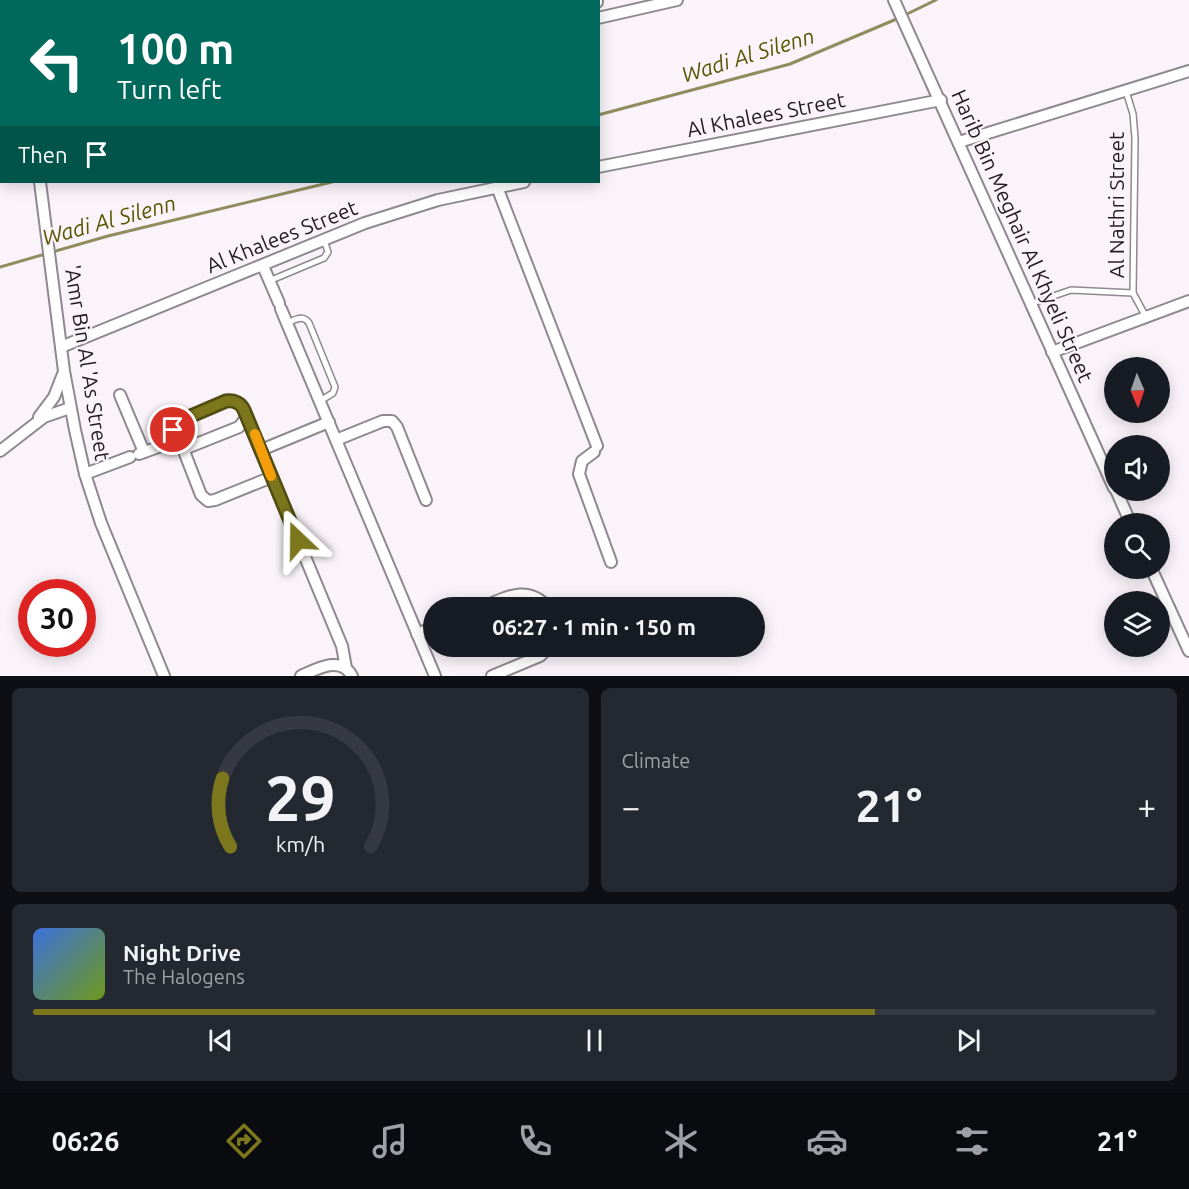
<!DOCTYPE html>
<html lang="en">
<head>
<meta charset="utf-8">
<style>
  body { margin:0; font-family:Ubuntu,sans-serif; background:#242831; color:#f1f3f6; height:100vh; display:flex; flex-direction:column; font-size:22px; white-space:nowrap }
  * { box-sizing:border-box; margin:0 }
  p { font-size:20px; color:#9ea1a6 }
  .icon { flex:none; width:33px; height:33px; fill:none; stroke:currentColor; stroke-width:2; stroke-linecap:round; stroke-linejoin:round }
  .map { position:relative; height:676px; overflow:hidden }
  .sheet { display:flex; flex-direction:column; gap:12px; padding:12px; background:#0d0f14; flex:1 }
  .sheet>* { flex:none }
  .banner { position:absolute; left:0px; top:0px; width:600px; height:183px; box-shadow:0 3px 15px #0003; background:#00695c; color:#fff; overflow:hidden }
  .needle { width:39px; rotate:178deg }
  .tools { position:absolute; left:1104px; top:357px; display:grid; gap:12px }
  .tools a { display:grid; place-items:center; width:66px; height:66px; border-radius:50%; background:#171b24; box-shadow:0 3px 15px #0003; font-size:30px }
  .speed { position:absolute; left:18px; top:579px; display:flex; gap:12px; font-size:30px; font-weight:700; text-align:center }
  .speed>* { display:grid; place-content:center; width:78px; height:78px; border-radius:50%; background:#171b24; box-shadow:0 3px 15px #0003; line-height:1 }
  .speed .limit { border:9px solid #d22; background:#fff; color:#111 }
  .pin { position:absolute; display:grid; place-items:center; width:51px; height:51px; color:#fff; margin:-26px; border:3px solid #fff; border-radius:50%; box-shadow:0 2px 6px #0007 }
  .me { position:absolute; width:66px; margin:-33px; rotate:337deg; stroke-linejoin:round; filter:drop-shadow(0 0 4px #0008) }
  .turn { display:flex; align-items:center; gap:21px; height:126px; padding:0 18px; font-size:27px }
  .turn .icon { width:78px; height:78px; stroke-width:2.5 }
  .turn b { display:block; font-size:42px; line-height:51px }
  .then { display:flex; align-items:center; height:57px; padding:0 18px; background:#0003; gap:12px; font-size:22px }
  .big { font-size:45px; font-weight:600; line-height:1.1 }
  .sheet .widget { flex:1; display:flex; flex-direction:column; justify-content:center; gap:9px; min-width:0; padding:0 21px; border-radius:9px; background:#242831 }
  .sheet .dial { align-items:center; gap:0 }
  .dial svg { height:156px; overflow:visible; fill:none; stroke:#363941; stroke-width:7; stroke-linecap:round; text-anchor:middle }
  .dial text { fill:#f1f3f6; stroke:none }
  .song { display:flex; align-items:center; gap:18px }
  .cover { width:72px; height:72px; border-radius:9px; background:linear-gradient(135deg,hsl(220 70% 55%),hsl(80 70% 35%)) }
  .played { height:6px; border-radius:3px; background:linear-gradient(90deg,#7c771c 75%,#363941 75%) }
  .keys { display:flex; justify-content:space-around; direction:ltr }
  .heat { display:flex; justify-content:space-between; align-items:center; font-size:33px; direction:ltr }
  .sheet .tiles { flex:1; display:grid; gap:12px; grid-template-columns:1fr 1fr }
  .widget:last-child { grid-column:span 2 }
  .trip { position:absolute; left:423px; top:597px; width:342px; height:60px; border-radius:30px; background:#171b24; box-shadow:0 3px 15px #0003; font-weight:600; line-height:60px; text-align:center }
  .dock { display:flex; height:96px; justify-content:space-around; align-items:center; background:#090b0e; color:#9ea1a6 }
  .dock .icon { width:42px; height:42px }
  .dock .selected { color:#7c771c }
  .dock b { font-size:27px; color:#f1f3f6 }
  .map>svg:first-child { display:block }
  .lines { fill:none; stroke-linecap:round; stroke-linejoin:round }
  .stream { stroke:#8f8c5e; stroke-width:3 }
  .lane-casing { stroke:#8e898e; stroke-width:8 }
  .street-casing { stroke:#8e898e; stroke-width:14 }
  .primary-casing { stroke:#d2d2d2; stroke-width:20 }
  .lane { stroke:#fff; stroke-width:5 }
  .street { stroke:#fff; stroke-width:10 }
  .primary { stroke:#f3bff3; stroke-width:16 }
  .route-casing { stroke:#514d12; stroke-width:15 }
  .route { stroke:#7c771c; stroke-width:10 }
  .slow { stroke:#f59e0b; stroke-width:10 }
  .labels { text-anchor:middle; stroke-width:4.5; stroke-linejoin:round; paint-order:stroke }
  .street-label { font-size:21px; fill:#201e20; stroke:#faf4fa }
  .water-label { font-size:22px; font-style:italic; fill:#5a5602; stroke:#faf4fa }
</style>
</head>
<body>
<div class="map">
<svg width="1189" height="676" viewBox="0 0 1189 676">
  <rect width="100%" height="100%" fill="#faf4fa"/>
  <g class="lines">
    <g class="stream">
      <path d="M 905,15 L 936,0"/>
      <path d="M 598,115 L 790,64 L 899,18"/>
      <path d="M 0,267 L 108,236 L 332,182"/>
    </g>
    <defs>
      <g id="lane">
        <path d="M 1126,91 L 1133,114 L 1135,138 L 1133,293 L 1146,317"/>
        <path d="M 269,281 L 324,258 L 328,252 L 324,240"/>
        <path d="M 1030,304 L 1071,290 L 1133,293"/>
        <path d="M 287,323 C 295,320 303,314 309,323 L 335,387 L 333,393 L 320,401"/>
      </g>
      <g id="street">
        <path d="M 246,0 L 251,2"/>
        <path d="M 448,0 L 450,2"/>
        <path d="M 543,0 L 543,2"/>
        <path d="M 597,0 L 597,2"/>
        <path d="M 894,0 L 1114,488"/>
        <path d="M 196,2 L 199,0"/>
        <path d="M 231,2 L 232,0"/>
        <path d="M 301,2 L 312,0"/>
        <path d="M 598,18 L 677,0"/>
        <path d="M 0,116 L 2,118"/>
        <path d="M 959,142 L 1189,71"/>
        <path d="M 598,167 L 941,100"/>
        <path d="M 40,182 L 64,371 L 75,430 L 85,474 L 101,523 L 164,676"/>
        <path d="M 497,187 L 597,446"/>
        <path d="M 263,266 L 279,303"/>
        <path d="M 281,309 L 435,676"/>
        <path d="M 61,347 L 365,223 L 438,200 L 524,182"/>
        <path d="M 1052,352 L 1189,301"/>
        <path d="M 120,395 L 144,452"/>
        <path d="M 226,401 C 238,399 245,407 246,418 L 239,427 L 189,447 C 180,447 175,443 172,434 L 177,422 Z"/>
        <path d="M 244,410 L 342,646 L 346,668"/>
        <path d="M 39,417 L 54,397 L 63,374"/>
        <path d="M 336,440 L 383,421 L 392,421 L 397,427 L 426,500"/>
        <path d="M 182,446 L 201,495 L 208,501 L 215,500 L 272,477"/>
        <path d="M 261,450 L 329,422"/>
        <path d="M 0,451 L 44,417 L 70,408"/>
        <path d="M 594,452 L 582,461 L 579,474 L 611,562"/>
        <path d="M 139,454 L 175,441"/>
        <path d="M 85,474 L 130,457"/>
        <path d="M 1116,490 L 1131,524"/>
        <path d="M 1151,568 L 1189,651"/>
        <path d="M 481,608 C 507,597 527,584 549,608"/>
        <path d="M 417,634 L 434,627"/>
        <path d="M 301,676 C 317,669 341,655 352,676"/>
        <path d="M 492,676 L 540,656 L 550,646"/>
      </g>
      <g id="primary">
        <path d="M 62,2 L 62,0"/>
        <path d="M 0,78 L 2,78"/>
      </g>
    </defs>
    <use href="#lane" class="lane-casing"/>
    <use href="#street" class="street-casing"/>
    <use href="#primary" class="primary-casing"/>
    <use href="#lane" class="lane"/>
    <use href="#street" class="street"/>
    <use href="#primary" class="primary"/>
  </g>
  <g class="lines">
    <defs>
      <path id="route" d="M 173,430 L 177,422 L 226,401 C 234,400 241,403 244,410 L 298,540"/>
    </defs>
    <use href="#route" class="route-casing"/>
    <use href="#route" class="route"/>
    <path class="slow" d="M 255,434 L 271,476"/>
  </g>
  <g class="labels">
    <g class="street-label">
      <text transform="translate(766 115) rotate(-11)" y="7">Al Khalees Street</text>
      <text transform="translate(1117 205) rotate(-90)" y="7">Al Nathri Street</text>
      <text transform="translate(1022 236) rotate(66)" y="7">Harib Bin Meghair Al Khyeli Street</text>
      <text transform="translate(282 237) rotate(-22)" y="7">Al Khalees Street</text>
      <text transform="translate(87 363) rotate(81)" y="7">'Amr Bin Al 'As Street</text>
    </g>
    <g class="water-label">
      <text transform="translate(748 55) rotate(-17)" y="8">Wadi Al Silenn</text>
      <text transform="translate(109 220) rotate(-15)" y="8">Wadi Al Silenn</text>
    </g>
  </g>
</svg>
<div class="tools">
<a><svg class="needle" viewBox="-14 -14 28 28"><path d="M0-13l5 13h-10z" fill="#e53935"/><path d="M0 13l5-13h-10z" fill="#9ea1a6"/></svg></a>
<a><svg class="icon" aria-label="sound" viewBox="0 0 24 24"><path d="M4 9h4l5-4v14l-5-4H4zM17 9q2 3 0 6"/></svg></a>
<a><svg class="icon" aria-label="search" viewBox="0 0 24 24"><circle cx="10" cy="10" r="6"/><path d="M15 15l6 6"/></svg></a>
<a><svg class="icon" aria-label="layers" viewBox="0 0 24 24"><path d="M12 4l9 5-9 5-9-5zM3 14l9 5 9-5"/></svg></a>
</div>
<div class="speed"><div class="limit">30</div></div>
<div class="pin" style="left:173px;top:430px;background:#d93025"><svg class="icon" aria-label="arrive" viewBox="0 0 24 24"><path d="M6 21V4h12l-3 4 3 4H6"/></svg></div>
<svg class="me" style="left:298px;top:540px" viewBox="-20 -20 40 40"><path d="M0-17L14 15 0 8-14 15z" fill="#7c771c" stroke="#fff" stroke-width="4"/></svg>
<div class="trip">06:27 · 1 min · 150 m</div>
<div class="banner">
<div class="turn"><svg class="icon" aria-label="left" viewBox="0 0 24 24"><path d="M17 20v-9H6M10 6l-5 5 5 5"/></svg><div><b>100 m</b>Turn left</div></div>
<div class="then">Then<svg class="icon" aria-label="arrive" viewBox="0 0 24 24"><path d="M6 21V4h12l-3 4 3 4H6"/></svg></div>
</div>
</div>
<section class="sheet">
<div class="tiles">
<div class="widget dial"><svg viewBox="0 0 100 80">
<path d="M14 69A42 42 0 1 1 86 69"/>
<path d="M14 69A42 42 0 0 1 10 34" stroke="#7c771c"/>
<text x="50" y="56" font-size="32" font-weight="700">29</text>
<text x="50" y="72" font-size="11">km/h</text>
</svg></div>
<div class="widget"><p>Climate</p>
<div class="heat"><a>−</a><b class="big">21°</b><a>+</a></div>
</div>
<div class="widget">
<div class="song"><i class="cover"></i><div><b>Night Drive</b><p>The Halogens</p></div></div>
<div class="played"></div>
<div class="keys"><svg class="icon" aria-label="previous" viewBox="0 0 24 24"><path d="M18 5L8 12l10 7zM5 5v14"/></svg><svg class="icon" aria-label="pause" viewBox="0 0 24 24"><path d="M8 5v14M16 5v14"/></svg><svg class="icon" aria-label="next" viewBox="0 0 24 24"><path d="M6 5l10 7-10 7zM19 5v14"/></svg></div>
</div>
</div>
</section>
<nav class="dock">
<b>06:26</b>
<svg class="icon selected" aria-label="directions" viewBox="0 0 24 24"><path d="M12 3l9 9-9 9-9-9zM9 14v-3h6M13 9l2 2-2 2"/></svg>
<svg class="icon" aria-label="music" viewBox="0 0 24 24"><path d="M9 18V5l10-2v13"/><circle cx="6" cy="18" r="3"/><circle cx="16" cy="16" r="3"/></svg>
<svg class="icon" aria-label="phone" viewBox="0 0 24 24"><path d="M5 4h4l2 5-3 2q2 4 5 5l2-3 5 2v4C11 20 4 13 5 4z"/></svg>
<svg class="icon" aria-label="climate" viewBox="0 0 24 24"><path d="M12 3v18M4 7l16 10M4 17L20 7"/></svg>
<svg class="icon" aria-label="car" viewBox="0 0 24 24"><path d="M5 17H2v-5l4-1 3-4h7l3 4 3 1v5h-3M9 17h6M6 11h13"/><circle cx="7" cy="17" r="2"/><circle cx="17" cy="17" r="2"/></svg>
<svg class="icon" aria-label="filters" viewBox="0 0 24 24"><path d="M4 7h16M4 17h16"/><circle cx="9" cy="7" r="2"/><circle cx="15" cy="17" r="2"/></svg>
<b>21°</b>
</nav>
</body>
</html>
